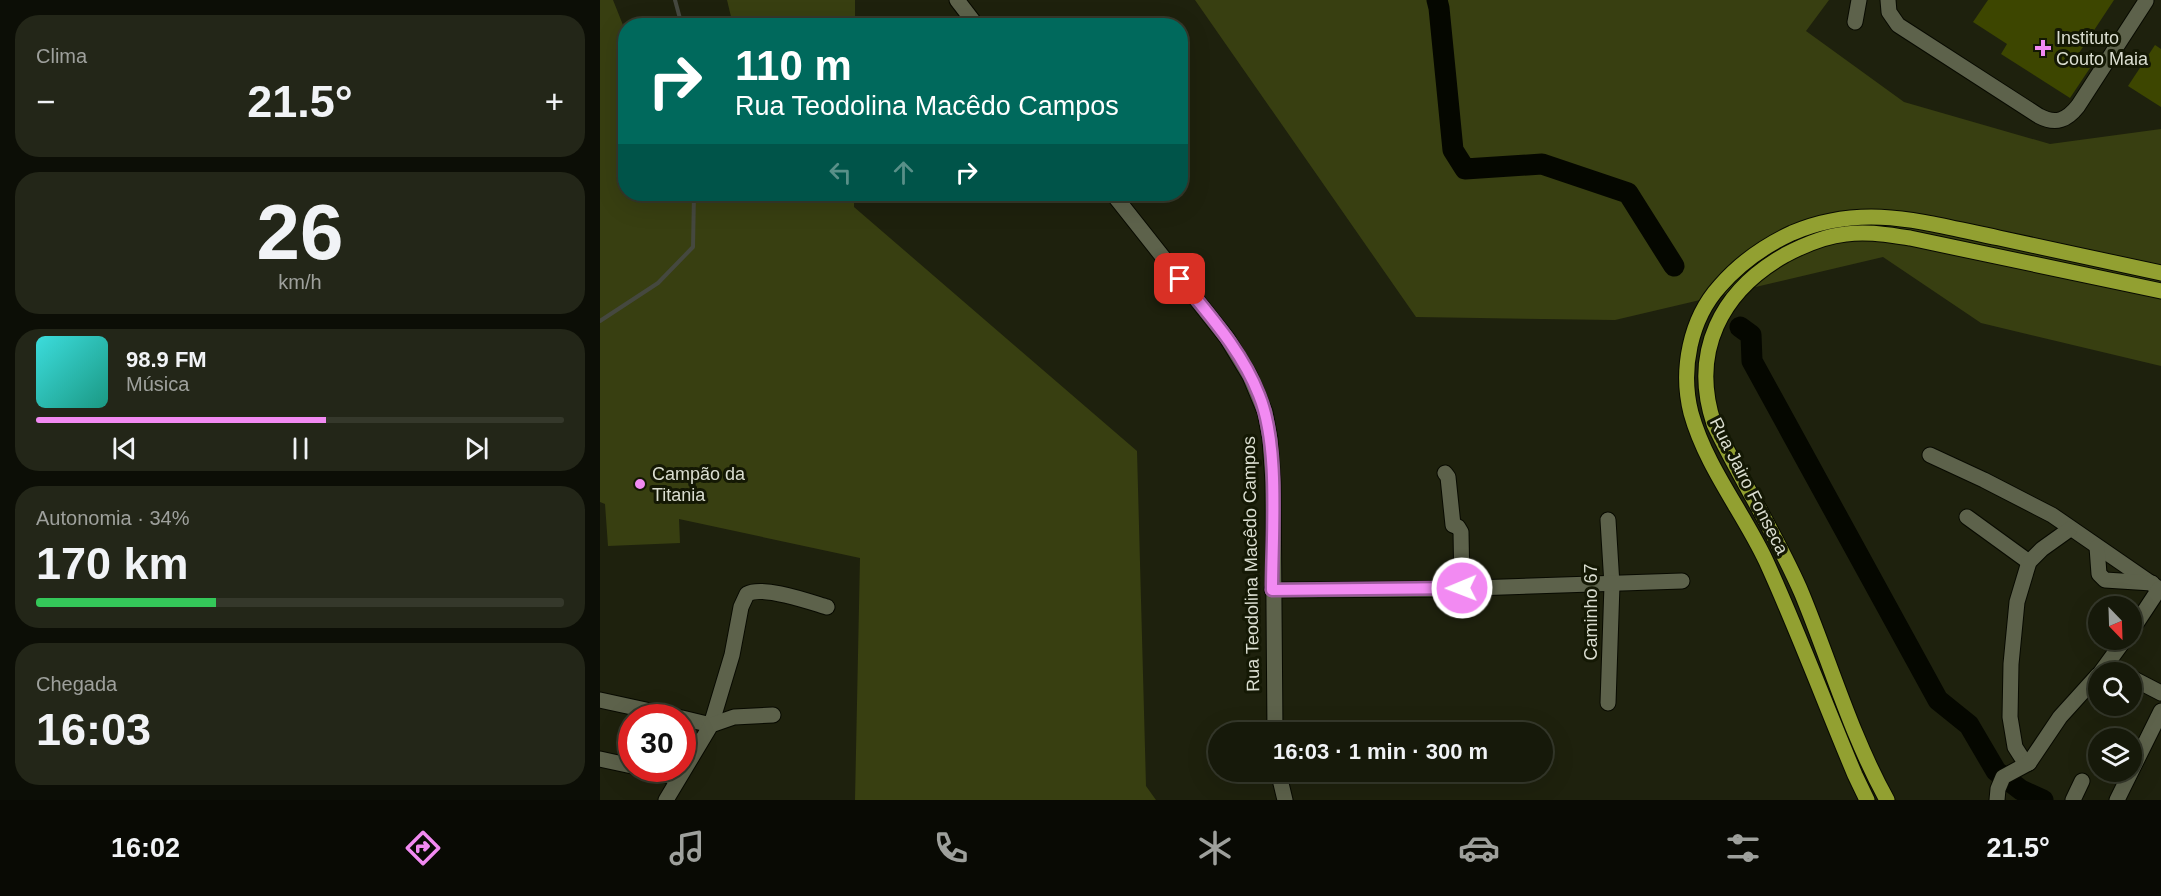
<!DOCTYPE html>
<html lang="pt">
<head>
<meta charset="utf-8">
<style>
  body { margin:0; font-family:Arial,sans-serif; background:#232618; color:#f1f3f6; height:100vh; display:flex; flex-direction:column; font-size:22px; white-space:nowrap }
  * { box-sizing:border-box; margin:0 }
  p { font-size:20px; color:#9ea09c }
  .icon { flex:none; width:33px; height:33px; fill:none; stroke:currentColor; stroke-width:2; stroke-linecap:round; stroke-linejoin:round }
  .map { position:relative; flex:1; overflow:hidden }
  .side { display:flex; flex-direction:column; gap:15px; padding:15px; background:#0c0e06; width:600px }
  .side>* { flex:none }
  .top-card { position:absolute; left:18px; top:18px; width:570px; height:183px; border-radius:24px; box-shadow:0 6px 24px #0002,0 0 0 2px #35382b; background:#00695c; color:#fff; overflow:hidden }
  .needle { width:39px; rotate:157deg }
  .controls { position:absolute; left:1488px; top:596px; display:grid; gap:12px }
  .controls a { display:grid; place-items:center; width:54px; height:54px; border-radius:50%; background:#16190a; box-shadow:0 6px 24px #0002,0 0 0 2px #35382b; font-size:30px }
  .speed { position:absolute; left:18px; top:704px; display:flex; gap:12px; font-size:30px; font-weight:700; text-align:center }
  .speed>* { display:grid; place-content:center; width:78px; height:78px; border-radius:50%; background:#16190a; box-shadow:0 6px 24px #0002,0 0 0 2px #35382b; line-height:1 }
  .speed .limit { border:9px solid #d22; background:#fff; color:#111 }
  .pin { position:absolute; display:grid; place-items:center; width:51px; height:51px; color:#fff; margin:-26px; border-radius:12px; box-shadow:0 3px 9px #0006 }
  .me { position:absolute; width:66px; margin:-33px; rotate:269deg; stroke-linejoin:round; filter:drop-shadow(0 0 4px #0008) }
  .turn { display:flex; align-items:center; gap:21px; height:126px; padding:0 18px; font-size:27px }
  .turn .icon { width:78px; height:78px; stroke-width:2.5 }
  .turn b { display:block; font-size:42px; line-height:51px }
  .lanes { display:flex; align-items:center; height:57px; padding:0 18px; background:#0003; justify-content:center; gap:30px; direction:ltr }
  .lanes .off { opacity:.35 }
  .big { font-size:45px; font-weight:700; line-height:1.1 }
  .side .tile { flex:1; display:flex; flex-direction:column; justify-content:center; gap:9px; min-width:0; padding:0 21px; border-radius:24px; background:#232618 }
  .side .dial { align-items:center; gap:0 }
  .dial b { font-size:78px; line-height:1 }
  .song { display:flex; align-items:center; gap:18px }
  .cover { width:72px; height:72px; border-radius:9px; background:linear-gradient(135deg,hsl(180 70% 55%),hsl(170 70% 35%)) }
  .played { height:6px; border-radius:3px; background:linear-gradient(90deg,#f28af2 55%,#35382b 55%) }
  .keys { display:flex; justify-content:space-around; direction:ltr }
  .heat { display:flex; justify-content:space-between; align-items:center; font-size:33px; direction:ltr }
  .charge { height:9px; border-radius:4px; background:linear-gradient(90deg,#34c759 34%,#35382b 0) }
  .trip { position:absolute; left:608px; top:722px; width:345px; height:60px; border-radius:30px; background:#16190a; box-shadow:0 6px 24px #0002,0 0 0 2px #35382b; font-weight:700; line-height:60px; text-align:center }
  .dock { display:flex; height:96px; justify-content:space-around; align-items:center; background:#090a04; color:#9ea09c }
  .dock .icon { width:42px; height:42px }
  .dock .selected { color:#f28af2 }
  .dock b { font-size:27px; color:#f1f3f6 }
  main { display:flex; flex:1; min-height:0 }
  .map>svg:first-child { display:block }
  .green { fill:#383f11 }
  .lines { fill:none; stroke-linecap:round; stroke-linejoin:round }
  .stream { stroke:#45483f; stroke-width:4 }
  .river { stroke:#050700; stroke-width:21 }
  .building { fill:#3d4600 }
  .minor-casing { stroke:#080a00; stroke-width:17 }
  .major-casing { stroke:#080a00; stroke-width:17 }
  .minor { stroke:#5d624b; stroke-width:15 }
  .major { stroke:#92a031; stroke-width:15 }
  .route-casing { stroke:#9d5a9d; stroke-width:15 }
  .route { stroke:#f28af2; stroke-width:10 }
  .poi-dot { fill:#f28af2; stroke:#141804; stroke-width:2 }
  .labels { text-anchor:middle; stroke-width:6; stroke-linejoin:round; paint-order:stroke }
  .poi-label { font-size:18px; fill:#dbded1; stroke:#141804; text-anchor:start }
  .street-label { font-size:18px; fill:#dbded1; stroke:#141804 }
</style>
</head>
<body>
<main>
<section class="side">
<div class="tile"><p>Clima</p>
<div class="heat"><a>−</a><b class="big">21.5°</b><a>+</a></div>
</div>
<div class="tile dial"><b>26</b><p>km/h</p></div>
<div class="tile">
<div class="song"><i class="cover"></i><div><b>98.9 FM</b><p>Música</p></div></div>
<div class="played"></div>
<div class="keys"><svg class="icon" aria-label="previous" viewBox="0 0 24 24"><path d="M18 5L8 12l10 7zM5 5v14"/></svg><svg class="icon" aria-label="pause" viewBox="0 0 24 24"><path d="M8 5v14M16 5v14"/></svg><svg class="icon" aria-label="next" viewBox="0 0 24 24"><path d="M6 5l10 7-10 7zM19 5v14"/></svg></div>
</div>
<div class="tile"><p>Autonomia · 34%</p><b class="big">170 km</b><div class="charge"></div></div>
<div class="tile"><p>Chegada</p><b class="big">16:03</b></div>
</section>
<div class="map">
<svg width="1561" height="800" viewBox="0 0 1561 800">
  <rect width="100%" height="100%" fill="#1e210d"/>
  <g class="green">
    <path d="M 0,0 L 13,0 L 25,30 L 26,194 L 254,194 L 254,207 L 537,451 L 546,786 L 556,800 L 255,800 L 260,558 L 79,519 L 80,543 L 8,546 L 5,504 L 0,502 Z"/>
    <path d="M 127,0 L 255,0 L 255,25 L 133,25 Z"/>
    <path d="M 595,0 L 1229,0 L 1206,31 L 1304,102 L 1450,144 L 1561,129 L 1561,366 L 1381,323 L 1283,257 L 1015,320 L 816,317 Z"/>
  </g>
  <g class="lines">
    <g class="stream">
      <path d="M 75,0 L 82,26"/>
      <path d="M 0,321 L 58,283 L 93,247 L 94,194"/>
    </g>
    <g class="river">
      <path d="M 837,0 L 839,8 L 853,150 L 865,169 L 942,164 L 1028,193 L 1074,266"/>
      <path d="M 1140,327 L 1151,335 L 1152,361 L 1338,700 L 1369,725 L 1396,771 L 1421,790 L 1443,800"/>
    </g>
  </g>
  <g class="building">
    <path d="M 1388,0 L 1514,0 L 1479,53 L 1494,62 L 1470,98 L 1401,54 L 1407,44 L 1373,22 Z"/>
    <path d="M 1555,45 L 1561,49 L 1561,107 L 1528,86 Z"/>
  </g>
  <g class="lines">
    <defs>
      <g id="minor">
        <path d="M 357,0 L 377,26"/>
        <path d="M 1288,0 L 1289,12 L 1298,25 L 1439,116 C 1456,125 1467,120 1478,106 L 1546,1"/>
        <path d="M 1255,22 L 1259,0"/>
        <path d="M 513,194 L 627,338 L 650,376 L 665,412 L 670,439 L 673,482 L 675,732"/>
        <path d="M 1330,455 L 1384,480 L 1452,515 L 1561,590"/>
        <path d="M 845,473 L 848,477 L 853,525 L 858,527 L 861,532 L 862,588"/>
        <path d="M 1367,517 L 1429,562"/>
        <path d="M 1008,520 L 1012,585 L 1008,703"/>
        <path d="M 1497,547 L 1499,574 L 1505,580 L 1552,583"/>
        <path d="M 672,590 L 844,589 L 1082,581"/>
        <path d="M 1532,630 L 1559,589"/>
        <path d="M 1501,672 L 1525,639"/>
        <path d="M 1532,678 L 1561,693"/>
        <path d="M 0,700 L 78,717"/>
        <path d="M 82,718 L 111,725 L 132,655 L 141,607 L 147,594 C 163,585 210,602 227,607"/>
        <path d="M 0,759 L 32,766"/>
        <path d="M 1429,763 L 1422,758 L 1415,747 L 1410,717 L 1411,664 L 1417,602 L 1429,562 L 1442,549 L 1470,529"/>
        <path d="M 38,768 L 78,778"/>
        <path d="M 678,771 L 685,800"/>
        <path d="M 66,800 L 111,725 L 134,717 L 173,715"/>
        <path d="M 1397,800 L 1398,789 L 1403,777 L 1429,763 L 1460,717 L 1498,675"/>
        <path d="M 1473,800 L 1482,781"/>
        <path d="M 1517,800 L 1561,711"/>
      </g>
      <g id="major">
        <path d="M 1267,800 L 1255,775 C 1225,704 1198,631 1166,561 C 1143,512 1106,467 1091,413 C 1080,370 1090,319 1120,286 C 1140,263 1164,246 1192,233 C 1265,202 1325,223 1399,238 C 1453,250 1507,261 1561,273"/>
        <path d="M 1287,800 C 1251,735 1230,662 1202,594 C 1177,535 1141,481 1114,424 C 1090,352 1121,291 1185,255 C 1204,245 1225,236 1246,234 C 1268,231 1288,235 1310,238 L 1561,291"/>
      </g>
    </defs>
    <use href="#minor" class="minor-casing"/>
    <use href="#major" class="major-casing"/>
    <use href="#minor" class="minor"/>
    <use href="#major" class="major"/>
  </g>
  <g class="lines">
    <defs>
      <path id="route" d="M 580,279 C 609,315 642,351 659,395 C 680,446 672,534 672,590 L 862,588"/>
    </defs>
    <use href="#route" class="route-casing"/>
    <use href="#route" class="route"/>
  </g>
  <g class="poi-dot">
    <path d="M1440 39h6v6h6v6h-6v6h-6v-6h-6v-6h6z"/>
    <circle cx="40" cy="484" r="6"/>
  </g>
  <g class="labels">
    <g class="poi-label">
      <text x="1456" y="44">Instituto<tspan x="1456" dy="21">Couto Maia</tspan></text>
      <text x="52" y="480">Campão da<tspan x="52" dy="21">Titania</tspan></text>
    </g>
    <g class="street-label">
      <text transform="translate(1149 486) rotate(63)" y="6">Rua Jairo Fonseca</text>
      <text transform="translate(651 564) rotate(-91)" y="6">Rua Teodolina Macêdo Campos</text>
      <text transform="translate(991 612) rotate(-90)" y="6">Caminho 67</text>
    </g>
  </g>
</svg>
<div class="controls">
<a><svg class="needle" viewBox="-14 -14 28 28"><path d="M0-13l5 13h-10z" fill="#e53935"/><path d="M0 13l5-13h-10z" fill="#9ea09c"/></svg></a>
<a><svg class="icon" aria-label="search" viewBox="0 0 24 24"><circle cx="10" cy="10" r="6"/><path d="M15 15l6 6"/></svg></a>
<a><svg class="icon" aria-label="layers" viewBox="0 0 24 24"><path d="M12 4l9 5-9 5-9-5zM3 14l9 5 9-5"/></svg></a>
</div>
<div class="speed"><div class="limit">30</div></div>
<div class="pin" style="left:580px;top:279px;background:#d93025"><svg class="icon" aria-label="arrive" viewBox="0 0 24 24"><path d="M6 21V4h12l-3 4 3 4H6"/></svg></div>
<svg class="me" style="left:862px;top:588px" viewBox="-20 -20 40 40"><circle r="17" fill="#f28af2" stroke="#fff" stroke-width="3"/><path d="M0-11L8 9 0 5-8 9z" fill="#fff"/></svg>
<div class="trip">16:03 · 1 min · 300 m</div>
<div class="top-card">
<div class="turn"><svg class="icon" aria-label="right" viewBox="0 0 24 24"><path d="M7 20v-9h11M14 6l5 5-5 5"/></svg><div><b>110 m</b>Rua Teodolina Macêdo Campos</div></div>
<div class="lanes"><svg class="icon off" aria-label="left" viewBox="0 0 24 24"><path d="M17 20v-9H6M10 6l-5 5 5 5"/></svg><svg class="icon off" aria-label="ahead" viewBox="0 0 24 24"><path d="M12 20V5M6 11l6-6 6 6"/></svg><svg class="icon" aria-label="right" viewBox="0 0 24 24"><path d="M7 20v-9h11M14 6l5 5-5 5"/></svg></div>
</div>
</div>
</main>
<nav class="dock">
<b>16:02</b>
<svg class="icon selected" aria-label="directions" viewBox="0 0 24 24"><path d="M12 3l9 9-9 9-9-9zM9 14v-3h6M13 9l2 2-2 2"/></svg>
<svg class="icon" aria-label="music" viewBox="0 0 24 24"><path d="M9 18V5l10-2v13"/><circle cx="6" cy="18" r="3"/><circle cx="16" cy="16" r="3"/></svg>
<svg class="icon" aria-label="phone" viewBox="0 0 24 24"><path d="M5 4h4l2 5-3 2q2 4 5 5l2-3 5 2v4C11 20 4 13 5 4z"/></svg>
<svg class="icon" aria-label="climate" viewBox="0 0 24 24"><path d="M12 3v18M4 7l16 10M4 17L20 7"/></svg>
<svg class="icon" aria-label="car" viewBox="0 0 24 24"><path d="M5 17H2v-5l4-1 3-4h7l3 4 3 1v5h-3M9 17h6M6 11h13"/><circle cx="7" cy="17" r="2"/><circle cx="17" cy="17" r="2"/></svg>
<svg class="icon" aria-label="filters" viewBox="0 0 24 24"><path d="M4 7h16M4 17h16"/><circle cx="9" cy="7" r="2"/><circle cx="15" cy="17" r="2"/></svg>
<b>21.5°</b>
</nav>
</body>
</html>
